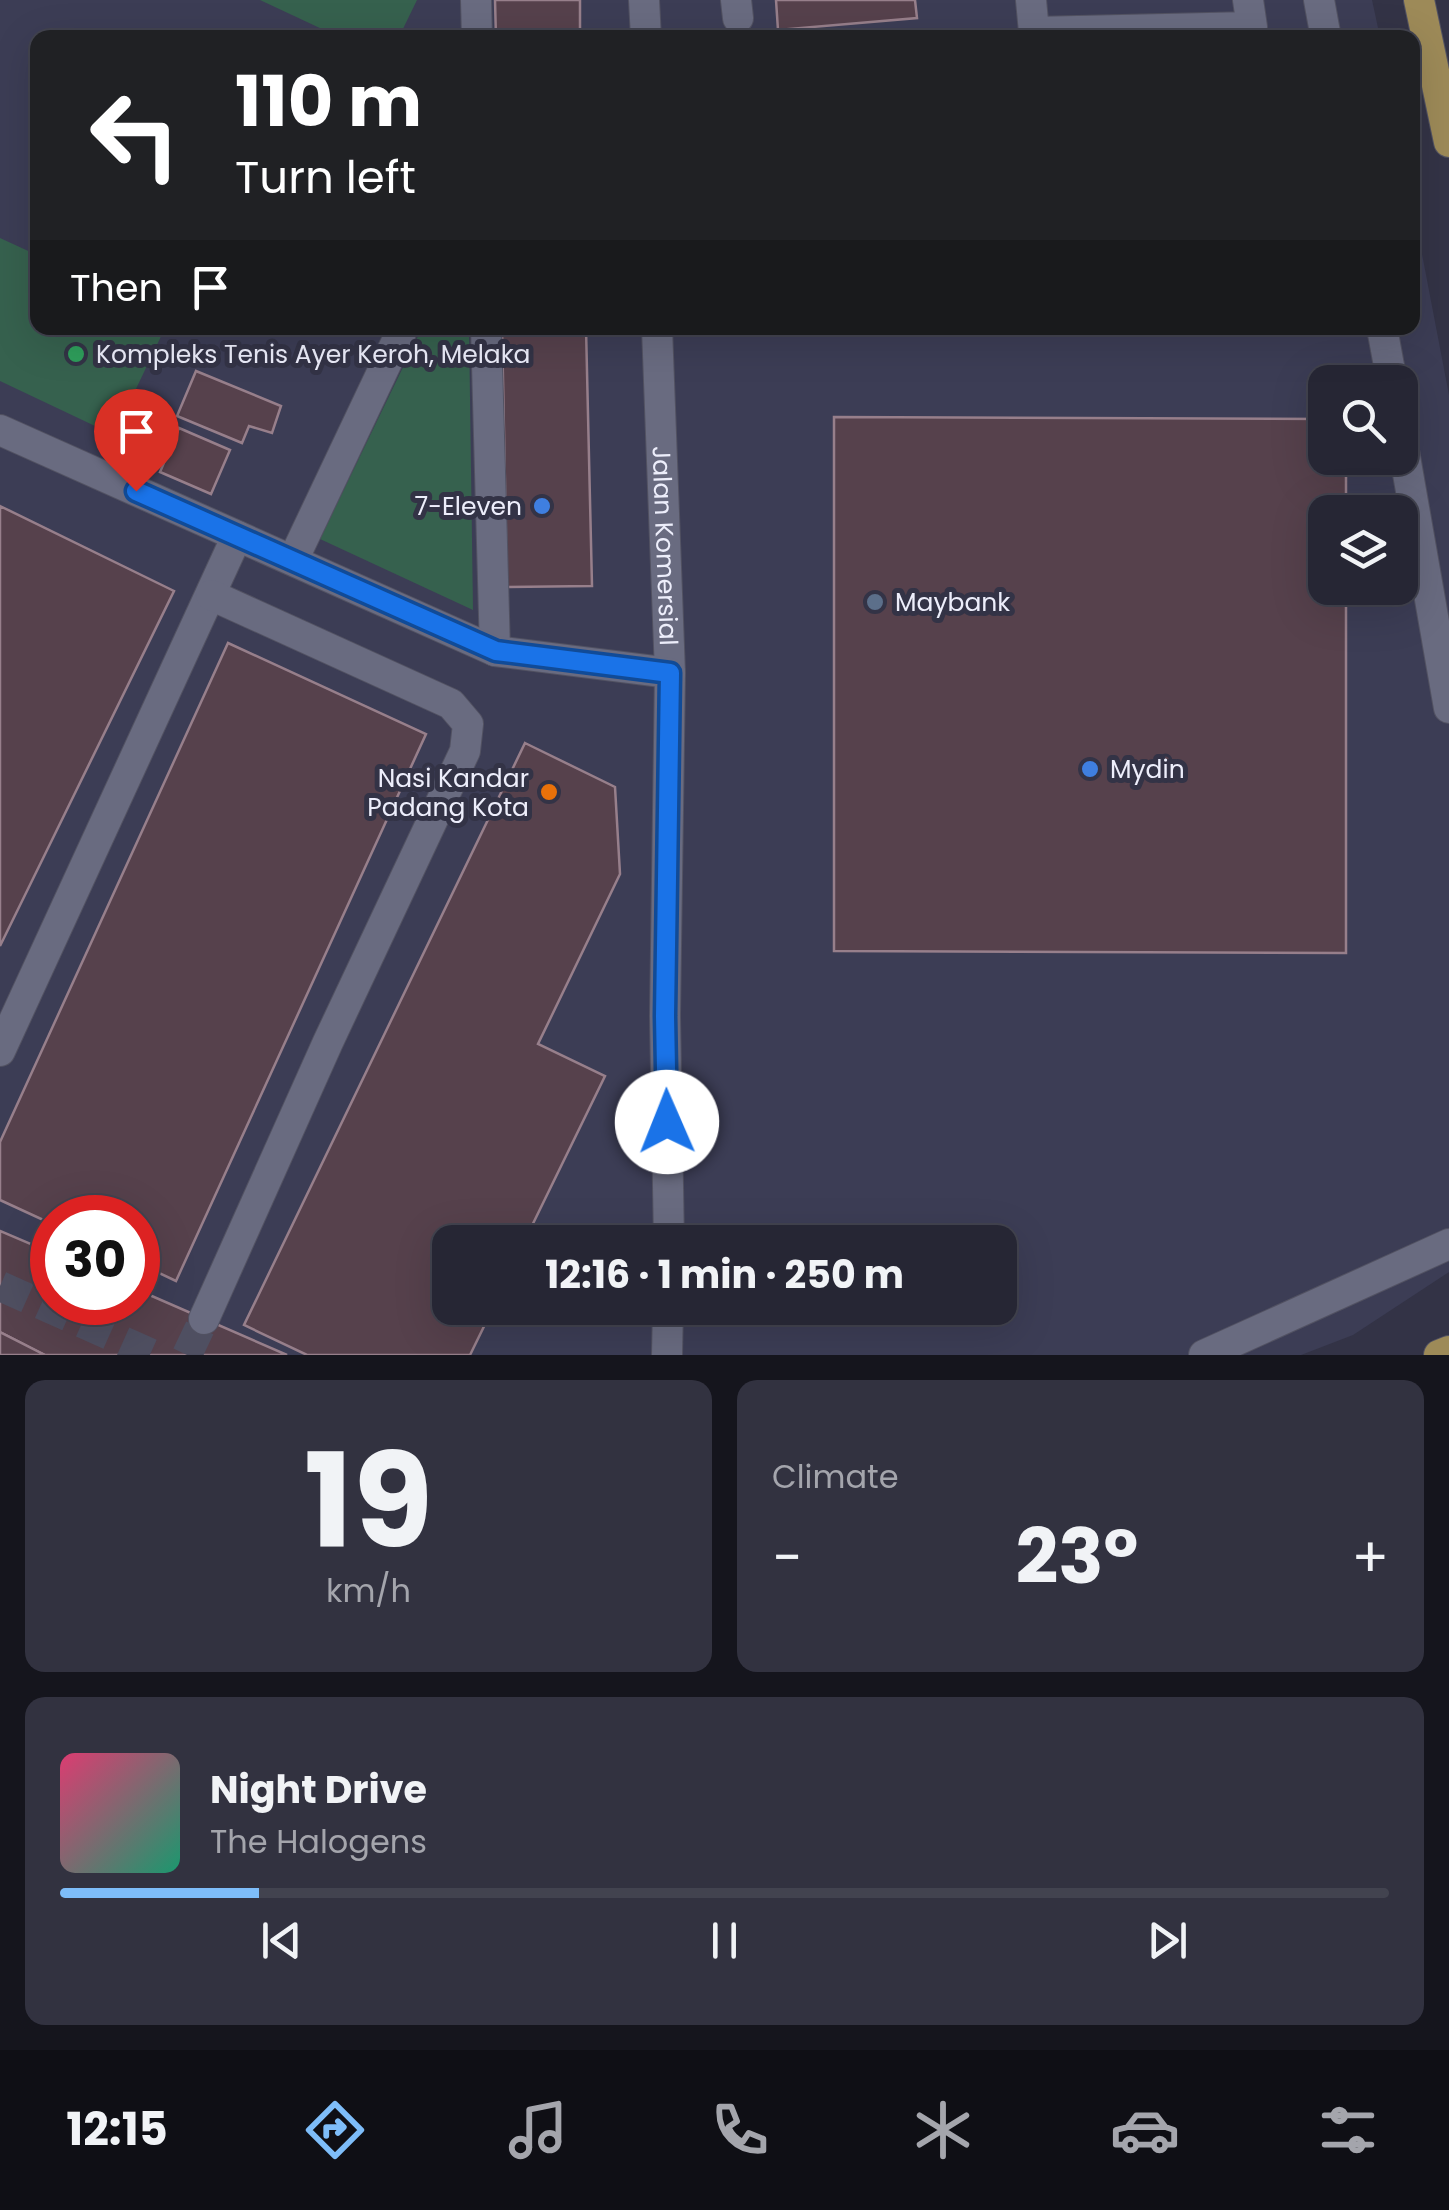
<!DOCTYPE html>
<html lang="en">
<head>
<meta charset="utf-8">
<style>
  body { margin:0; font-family:Poppins,sans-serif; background:#323240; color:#f1f3f6; height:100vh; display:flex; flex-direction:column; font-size:38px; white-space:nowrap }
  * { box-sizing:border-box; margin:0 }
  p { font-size:32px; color:#a4a5ac }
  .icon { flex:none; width:55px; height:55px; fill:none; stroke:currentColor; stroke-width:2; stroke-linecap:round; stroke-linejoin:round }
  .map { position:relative; height:1355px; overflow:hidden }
  .details { display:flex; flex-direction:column; gap:25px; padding:25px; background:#15151d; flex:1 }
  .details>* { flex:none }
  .top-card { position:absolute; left:30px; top:30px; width:1390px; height:305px; border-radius:20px; box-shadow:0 10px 40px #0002,0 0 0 2px #42434f; background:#202124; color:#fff; overflow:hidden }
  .controls { position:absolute; left:1308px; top:365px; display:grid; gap:20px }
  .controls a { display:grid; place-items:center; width:110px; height:110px; border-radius:20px; background:#262634; box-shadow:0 10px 40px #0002,0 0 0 2px #42434f; font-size:50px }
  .speed { position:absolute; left:30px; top:1195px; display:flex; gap:20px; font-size:50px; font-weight:700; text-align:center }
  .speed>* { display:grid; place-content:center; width:130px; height:130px; border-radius:50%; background:#262634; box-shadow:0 10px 40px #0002,0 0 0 2px #42434f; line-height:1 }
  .speed .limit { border:15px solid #d22; background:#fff; color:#111 }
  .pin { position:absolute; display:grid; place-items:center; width:85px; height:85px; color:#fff; margin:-102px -42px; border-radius:50% 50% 50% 0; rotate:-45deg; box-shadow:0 0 10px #0007 }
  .pin .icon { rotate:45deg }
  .me { position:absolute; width:110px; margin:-55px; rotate:359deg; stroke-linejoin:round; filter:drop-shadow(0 0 8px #0008) }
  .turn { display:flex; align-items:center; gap:35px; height:210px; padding:0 40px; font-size:45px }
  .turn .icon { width:130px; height:130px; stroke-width:2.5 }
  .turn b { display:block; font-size:70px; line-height:85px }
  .then { display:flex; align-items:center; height:95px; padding:0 40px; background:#0003; gap:20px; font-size:38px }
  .big { font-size:75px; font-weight:700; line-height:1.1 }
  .details .tile { flex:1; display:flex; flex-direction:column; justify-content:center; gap:15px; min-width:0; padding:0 35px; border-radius:20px; background:#323240 }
  .details .dial { align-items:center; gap:0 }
  .dial b { font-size:130px; line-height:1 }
  .song { display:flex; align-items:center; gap:30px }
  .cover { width:120px; height:120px; border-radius:15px; background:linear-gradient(135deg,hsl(340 70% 55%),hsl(160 70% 35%)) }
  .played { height:10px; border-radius:5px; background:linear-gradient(90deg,#7ebdf9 15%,#42434f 15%) }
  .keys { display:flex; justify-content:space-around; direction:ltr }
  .heat { display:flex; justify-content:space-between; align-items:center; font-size:55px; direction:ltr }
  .details .tiles { flex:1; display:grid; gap:25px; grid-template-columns:1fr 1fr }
  .tile:last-child { grid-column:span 2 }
  .trip { position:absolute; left:432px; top:1225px; width:585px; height:100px; border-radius:20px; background:#262634; box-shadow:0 10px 40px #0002,0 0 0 2px #42434f; font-weight:700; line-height:100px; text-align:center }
  .tab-bar { display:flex; height:160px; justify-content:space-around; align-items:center; background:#0f0f15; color:#a4a5ac }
  .tab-bar .icon { width:70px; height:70px }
  .tab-bar .selected { color:#7ebdf9 }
  .tab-bar b { font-size:45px; color:#f1f3f6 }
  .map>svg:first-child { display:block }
  .built { fill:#3c3d55; fill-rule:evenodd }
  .green { fill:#36614e }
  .building { fill:#56414c; stroke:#977f8b; stroke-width:2.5 }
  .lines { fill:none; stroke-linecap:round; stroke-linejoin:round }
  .minor-tunnel { stroke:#4f4f61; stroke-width:30; stroke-dasharray:30 15; stroke-linecap:butt }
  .minor-casing { stroke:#525262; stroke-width:32 }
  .major-casing { stroke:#525262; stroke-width:32 }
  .minor { stroke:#696b80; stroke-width:30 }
  .major { stroke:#9d8a58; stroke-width:30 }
  .route-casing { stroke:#114b97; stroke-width:25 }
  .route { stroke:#1a73e8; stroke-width:18 }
  .leisure-dot { fill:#2e9e5b; stroke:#333346; stroke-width:4 }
  .shop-dot { fill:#3f7fe0; stroke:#333346; stroke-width:4 }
  .service-dot { fill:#5c6f8a; stroke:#333346; stroke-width:4 }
  .food-dot { fill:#e8710a; stroke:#333346; stroke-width:4 }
  .labels { text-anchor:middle; stroke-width:10; stroke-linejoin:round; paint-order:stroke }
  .poi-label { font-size:25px; fill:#edeefb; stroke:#333346; text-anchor:start }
  .street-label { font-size:25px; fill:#edeefb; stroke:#333346 }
</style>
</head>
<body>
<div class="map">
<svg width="1449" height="1355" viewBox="0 0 1449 1355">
  <rect width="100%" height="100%" fill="#333346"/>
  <path class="built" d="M 0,0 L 1372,0 L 1380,37 L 38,38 L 38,328 L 1412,328 L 1413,207 L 1449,395 L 1449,1272 L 1353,1335 L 1301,1355 L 0,1355 ZM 1325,382 L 1400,382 L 1400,458 L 1325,458 ZM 1325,512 L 1400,512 L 1400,588 L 1325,588 ZM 52,1218 L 138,1218 L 138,1302 L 52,1302 ZM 450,1242 L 1000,1242 L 1000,1308 L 450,1308 Z"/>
  <g class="green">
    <path d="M 260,0 L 417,0 L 399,37 L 339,37 Z"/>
    <path d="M 0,238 L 37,255 L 38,328 L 165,328 L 114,435 L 0,381 Z"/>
    <path d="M 422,328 L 469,328 L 473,610 L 320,539 Z"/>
  </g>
  <g class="building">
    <path d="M 495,0 L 580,0 L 580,38 L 496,38 Z"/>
    <path d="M 776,0 L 915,0 L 917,18 L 778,30 Z"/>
    <path d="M 502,328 L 586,328 L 592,586 L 507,587 Z"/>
    <path d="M 196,371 L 281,406 L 272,433 L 249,426 L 242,443 L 177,416 Z"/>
    <path d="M 834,417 L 1325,419 L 1325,458 L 1346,458 L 1346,512 L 1325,512 L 1325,588 L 1346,588 L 1346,953 L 834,951 Z"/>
    <path d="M 179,428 L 230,450 L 211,494 L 160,472 Z"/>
    <path d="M 0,506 L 174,591 L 0,946 Z"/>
    <path d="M 228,643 L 426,734 L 176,1281 L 138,1263 L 138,1218 L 52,1218 L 52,1224 L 0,1200 L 0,1142 Z"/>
    <path d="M 525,743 L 615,787 L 620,874 L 538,1044 L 605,1076 L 524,1242 L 450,1242 L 450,1308 L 493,1308 L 470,1355 L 307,1355 L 244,1325 Z"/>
    <path d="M 0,1231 L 52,1253 L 52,1302 L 138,1302 L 138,1290 L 287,1355 L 45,1355 L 0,1332 Z"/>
    <path d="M 0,1332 L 45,1355 L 0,1355 Z"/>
  </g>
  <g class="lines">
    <g class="minor-tunnel">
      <path d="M 0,1286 L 154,1355"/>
      <path d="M 187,1355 L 204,1319"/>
    </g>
    <defs>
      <g id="minor">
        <path d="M 476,0 L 477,38"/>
        <path d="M 644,0 L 646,38"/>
        <path d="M 736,0 L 738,18"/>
        <path d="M 1031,0 L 1034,32 L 1252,27 L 1248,0"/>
        <path d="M 1319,0 L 1326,38"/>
        <path d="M 486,328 L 495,651"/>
        <path id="s1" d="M 657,328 L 670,673 L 665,1016 L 669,1242"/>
        <path d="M 1382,328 L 1392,382"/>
        <path d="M 1400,428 L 1449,708"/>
        <path d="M 0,430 L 495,651 L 670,673"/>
        <path d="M 293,560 L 403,328"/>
        <path d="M 0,1051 L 237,536"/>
        <path d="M 204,1319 L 328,1042 L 465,751 L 468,724 L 451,704 L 211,595"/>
        <path d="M 667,1355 L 668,1308"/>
        <path d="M 1204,1355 L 1449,1244"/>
      </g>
      <g id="major">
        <path d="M 1419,0 L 1449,142"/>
        <path d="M 1439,1355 L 1449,1351"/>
      </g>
    </defs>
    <use href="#minor" class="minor-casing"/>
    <use href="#major" class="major-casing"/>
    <use href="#minor" class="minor"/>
    <use href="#major" class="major"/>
  </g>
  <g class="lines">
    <defs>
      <path id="route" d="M 136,491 L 496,651 L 670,673 L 665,1016 L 667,1122"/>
    </defs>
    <use href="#route" class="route-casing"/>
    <use href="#route" class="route"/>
  </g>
  <circle class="leisure-dot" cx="76" cy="354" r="10"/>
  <g class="shop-dot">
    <circle cx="542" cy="506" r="10"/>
    <circle cx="1090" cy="769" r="10"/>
  </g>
  <circle class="service-dot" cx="875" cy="602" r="10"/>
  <circle class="food-dot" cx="549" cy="792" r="10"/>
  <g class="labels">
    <g class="poi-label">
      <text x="96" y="363">Kompleks Tenis Ayer Keroh, Melaka</text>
      <text x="522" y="515" text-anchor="end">7-Eleven</text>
      <text x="895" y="611">Maybank</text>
      <text x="1110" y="778">Mydin</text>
      <text x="529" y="787" text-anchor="end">Nasi Kandar<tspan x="529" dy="29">Padang Kota</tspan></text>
    </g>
    <g class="street-label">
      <text dy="9" stroke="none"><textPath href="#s1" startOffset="218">Jalan Komersial</textPath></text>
    </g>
  </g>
</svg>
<div class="controls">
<a><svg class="icon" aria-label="search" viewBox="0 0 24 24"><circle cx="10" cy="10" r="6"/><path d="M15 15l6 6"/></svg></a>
<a><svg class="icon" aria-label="layers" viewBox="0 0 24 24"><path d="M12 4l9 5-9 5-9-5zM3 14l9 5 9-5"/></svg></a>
</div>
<div class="speed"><div class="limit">30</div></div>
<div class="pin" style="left:136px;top:491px;background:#d93025"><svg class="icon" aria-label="arrive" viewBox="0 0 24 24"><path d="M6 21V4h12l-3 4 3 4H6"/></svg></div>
<svg class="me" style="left:667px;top:1122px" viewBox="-20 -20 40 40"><circle r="19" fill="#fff"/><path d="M0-13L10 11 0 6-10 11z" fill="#1a73e8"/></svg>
<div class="trip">12:16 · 1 min · 250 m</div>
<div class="top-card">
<div class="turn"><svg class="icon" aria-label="left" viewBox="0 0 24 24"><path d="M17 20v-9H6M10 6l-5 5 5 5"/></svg><div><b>110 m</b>Turn left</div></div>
<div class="then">Then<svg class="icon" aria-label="arrive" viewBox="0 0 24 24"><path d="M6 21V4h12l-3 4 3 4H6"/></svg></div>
</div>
</div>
<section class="details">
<div class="tiles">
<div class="tile dial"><b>19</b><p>km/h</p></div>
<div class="tile"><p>Climate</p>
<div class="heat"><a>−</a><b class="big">23°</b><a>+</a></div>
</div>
<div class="tile">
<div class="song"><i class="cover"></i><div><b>Night Drive</b><p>The Halogens</p></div></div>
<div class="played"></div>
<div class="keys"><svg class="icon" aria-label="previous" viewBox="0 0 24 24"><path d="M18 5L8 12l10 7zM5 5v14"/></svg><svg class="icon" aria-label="pause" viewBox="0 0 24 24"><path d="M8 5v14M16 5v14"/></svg><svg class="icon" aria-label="next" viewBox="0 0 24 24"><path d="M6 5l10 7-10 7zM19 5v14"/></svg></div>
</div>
</div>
</section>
<nav class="tab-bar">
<b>12:15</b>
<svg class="icon selected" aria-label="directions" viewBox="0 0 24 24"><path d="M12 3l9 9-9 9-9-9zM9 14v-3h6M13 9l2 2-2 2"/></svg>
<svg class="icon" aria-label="music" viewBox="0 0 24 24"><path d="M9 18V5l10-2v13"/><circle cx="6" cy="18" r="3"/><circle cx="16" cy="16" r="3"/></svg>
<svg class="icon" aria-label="phone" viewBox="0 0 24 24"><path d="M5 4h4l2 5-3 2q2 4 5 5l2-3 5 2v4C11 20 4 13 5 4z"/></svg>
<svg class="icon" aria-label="climate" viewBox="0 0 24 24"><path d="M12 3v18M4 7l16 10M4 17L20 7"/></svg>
<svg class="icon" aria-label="car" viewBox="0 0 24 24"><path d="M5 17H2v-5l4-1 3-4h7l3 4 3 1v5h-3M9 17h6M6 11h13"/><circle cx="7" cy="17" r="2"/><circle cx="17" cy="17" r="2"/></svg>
<svg class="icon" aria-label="filters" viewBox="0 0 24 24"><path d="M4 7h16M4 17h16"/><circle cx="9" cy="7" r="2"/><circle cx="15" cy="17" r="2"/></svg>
</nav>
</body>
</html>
